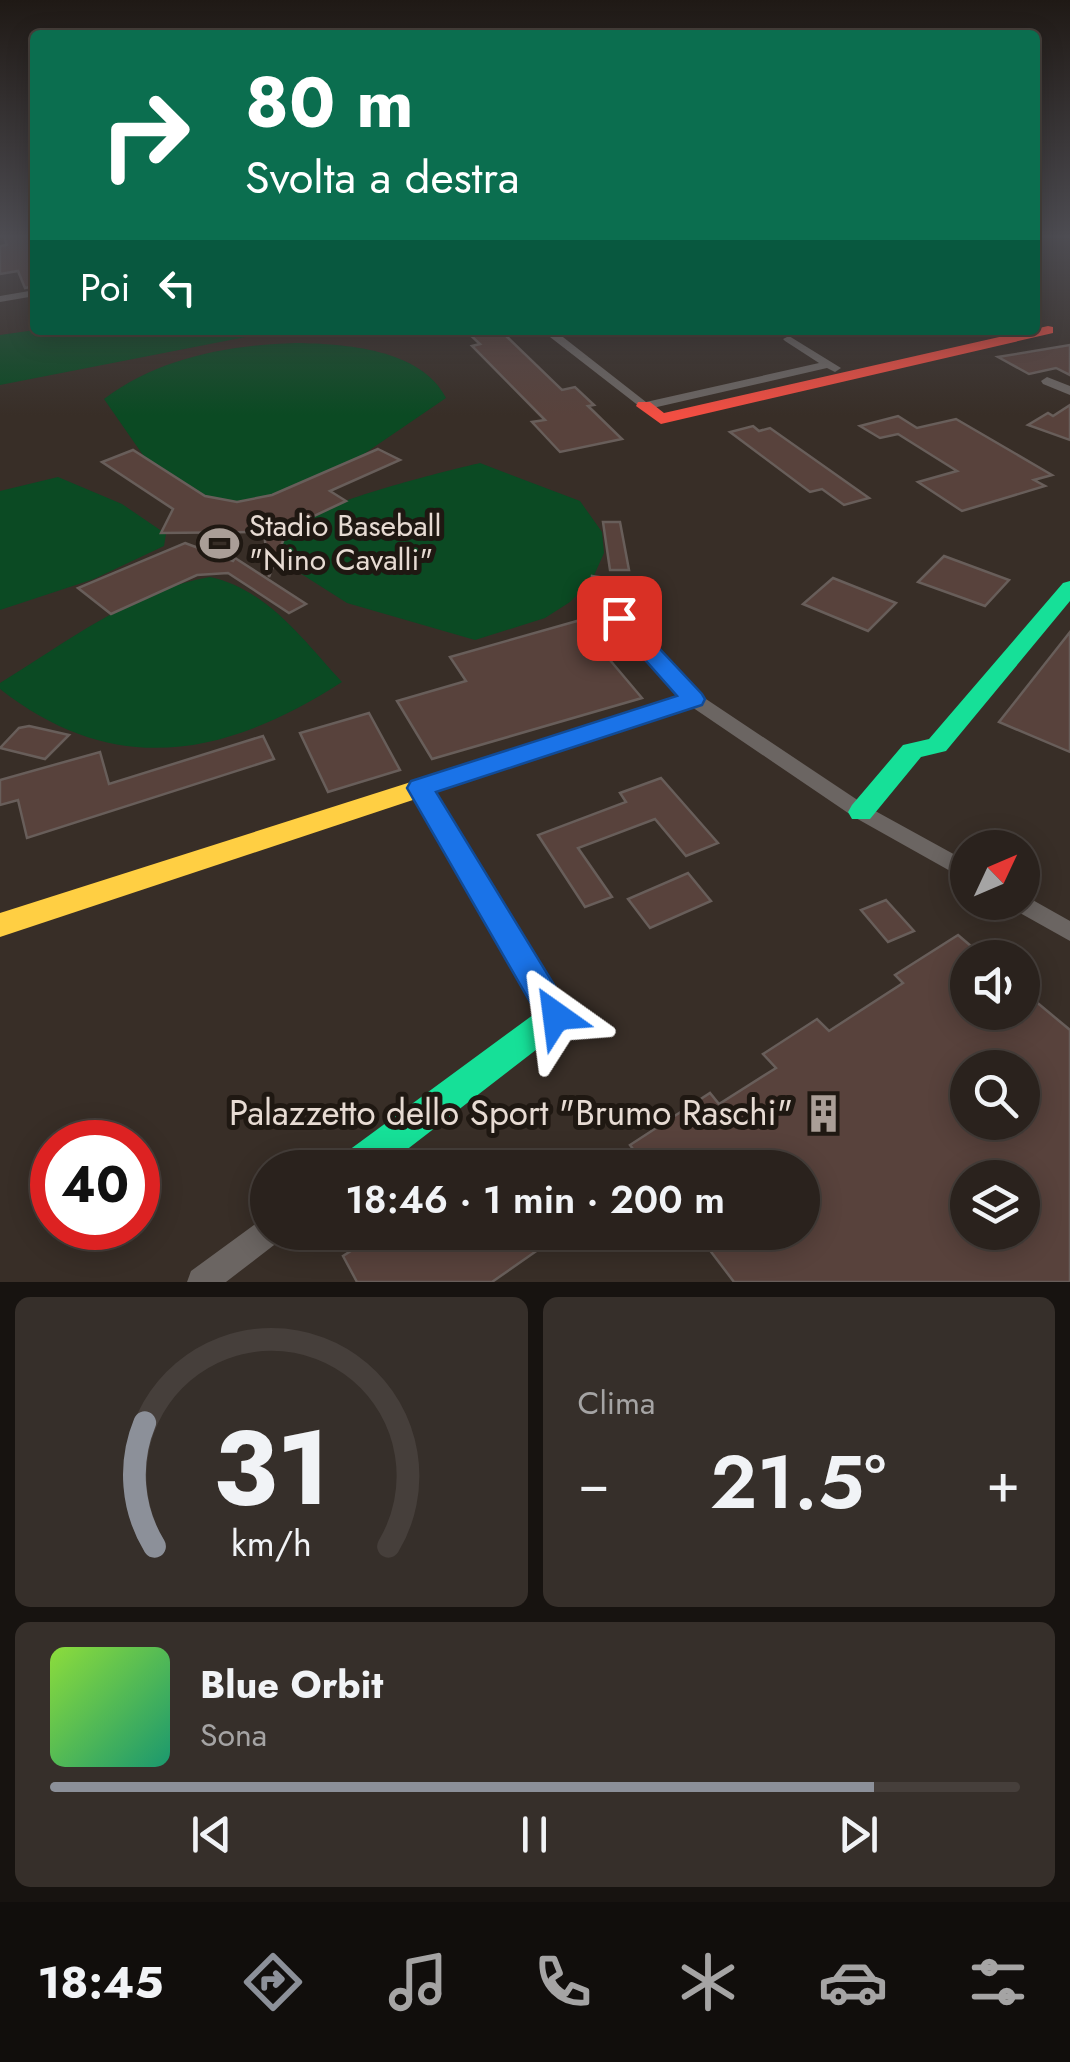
<!DOCTYPE html>
<html lang="it">
<head>
<meta charset="utf-8">
<style>
  body { margin:0; font-family:Jost,sans-serif; background:#362f2a; color:#f1f3f6; height:100vh; display:flex; flex-direction:column; font-size:38px; white-space:nowrap }
  * { box-sizing:border-box; margin:0 }
  p { font-size:32px; color:#a5a4a4 }
  .icon { flex:none; width:55px; height:55px; fill:none; stroke:currentColor; stroke-width:2; stroke-linecap:round; stroke-linejoin:round }
  .map { position:relative; height:1282px; overflow:hidden }
  .panel { display:flex; flex-direction:column; gap:15px; padding:15px; background:#171310; flex:1 }
  .panel>* { flex:none }
  .guide { position:absolute; left:30px; top:30px; width:1010px; height:305px; border-radius:10px; box-shadow:0 5px 25px #0003,0 0 0 2px #463f3b; background:#0b6e4f; color:#fff; overflow:hidden }
  .needle { width:65px; rotate:46deg }
  .tools { position:absolute; left:950px; top:830px; display:grid; gap:20px }
  .tools a { display:grid; place-items:center; width:90px; height:90px; border-radius:50%; background:#2a221d; box-shadow:0 5px 25px #0003,0 0 0 2px #463f3b; font-size:50px }
  .speed { position:absolute; left:30px; top:1120px; display:flex; gap:20px; font-size:50px; font-weight:700; text-align:center }
  .speed>* { display:grid; place-content:center; width:130px; height:130px; border-radius:50%; background:#2a221d; box-shadow:0 5px 25px #0003,0 0 0 2px #463f3b; line-height:1 }
  .speed .limit { border:15px solid #d22; background:#fff; color:#111 }
  .pin { position:absolute; display:grid; place-items:center; width:85px; height:85px; color:#fff; margin:-42px; border-radius:20px; box-shadow:0 5px 15px #0006 }
  .me { position:absolute; width:110px; margin:-55px; rotate:329deg; stroke-linejoin:round; filter:drop-shadow(0 0 8px #0008) }
  .turn { display:flex; align-items:center; gap:35px; height:210px; padding:0 50px; font-size:45px }
  .turn .icon { width:130px; height:130px; stroke-width:2.5 }
  .turn b { display:block; font-size:70px; line-height:85px }
  .then { display:flex; align-items:center; height:95px; padding:0 50px; background:#0003; gap:20px; font-size:38px }
  .big { font-size:75px; font-weight:600; line-height:1.1 }
  .panel .card { flex:1; display:flex; flex-direction:column; justify-content:center; gap:15px; min-width:0; padding:0 35px; border-radius:15px; background:#362f2a }
  .panel .dial { align-items:center; gap:0 }
  .dial svg { height:260px; overflow:visible; fill:none; stroke:#463f3b; stroke-width:7; stroke-linecap:round; text-anchor:middle }
  .dial text { fill:#f1f3f6; stroke:none }
  .song { display:flex; align-items:center; gap:30px }
  .cover { width:120px; height:120px; border-radius:15px; background:linear-gradient(135deg,hsl(90 70% 55%),hsl(160 70% 35%)) }
  .played { height:10px; border-radius:5px; background:linear-gradient(90deg,#8c9099 85%,#463f3b 85%) }
  .keys { display:flex; justify-content:space-around; direction:ltr }
  .heat { display:flex; justify-content:space-between; align-items:center; font-size:55px; direction:ltr }
  .panel .tiles { flex:1; display:grid; gap:15px; grid-template-columns:1fr 1fr }
  .card:last-child { grid-column:span 2 }
  .trip { position:absolute; left:250px; top:1150px; width:570px; height:100px; border-radius:50px; background:#2a221d; box-shadow:0 5px 25px #0003,0 0 0 2px #463f3b; font-weight:600; line-height:100px; text-align:center }
  .menu { display:flex; height:160px; justify-content:space-around; align-items:center; background:#110e0c; color:#a5a4a4 }
  .menu .icon { width:70px; height:70px }
  .menu .on { color:#8c9099 }
  .menu b { font-size:45px; color:#f1f3f6 }
  .map>svg:first-child { display:block }
  .green { fill:#0b4a23 }
  .building { fill:#58423c; stroke:#685e5a; stroke-width:2.5; fill-rule:evenodd }
  .lines { fill:none; stroke-linecap:round; stroke-linejoin:round }
  .street { fill:#6b6562; fill-rule:evenodd }
  .fast { fill:#16e098; fill-rule:evenodd }
  .slow { fill:#ffcf43; fill-rule:evenodd }
  .jam { fill:#f24e42; fill-rule:evenodd }
  .route { fill:#1a73e8; stroke:#114b97; stroke-width:2.5 }
  .labels { text-anchor:middle; stroke-width:10; stroke-linejoin:round; paint-order:stroke }
  .poi-label { font-size:30px; fill:#e7dbd3; stroke:#1f1812; text-anchor:start }
  .near-poi-label { font-size:35px; fill:#e7dbd3; stroke:#1f1812; text-anchor:end }
</style>
</head>
<body>
<div class="map">
<svg width="1070" height="1282" viewBox="0 0 1070 1282">
  <rect width="100%" height="100%" fill="#382e27"/>
  <g class="green">
    <path d="M 35,330 L 281,330 L 0,385 L 0,335 Z"/>
    <path d="M 296,343 C 344,344 420,348 446,398 L 358,458 L 267,497 L 232,502 L 205,496 L 145,458 L 104,399 C 158,358 229,345 296,343 Z"/>
    <path d="M 480,463 L 580,501 L 602,532 L 604,553 L 592,580 L 570,602 L 545,618 L 475,640 L 347,603 L 284,563 L 277,554 C 278,548 278,543 280,538 C 297,506 443,472 480,463 Z"/>
    <path d="M 58,477 L 122,504 L 166,534 L 164,546 L 94,579 L 0,610 L 0,491 Z"/>
    <path d="M 210,577 C 267,589 304,641 342,682 C 225,757 115,779 0,689 L 0,683 C 64,644 135,589 210,577 Z"/>
  </g>
  <g class="building">
    <path d="M 4,236 L 35,236 L 35,286 L 25,288 L 18,271 L 0,274 L 0,246 L 7,245 Z"/>
    <path d="M 465,330 L 500,330 L 562,390 L 575,387 L 594,405 L 588,406 L 622,439 L 560,452 L 532,422 L 545,420 L 472,346 L 480,344 Z"/>
    <path d="M 1070,345 L 1070,375 L 1056,368 L 1029,374 L 998,357 Z"/>
    <path d="M 1070,405 L 1070,440 L 1028,425 L 1048,413 L 1053,416 Z"/>
    <path d="M 898,416 L 917,428 L 956,419 L 1052,475 L 1034,480 L 1045,486 L 962,511 L 918,482 L 957,471 L 898,434 L 880,438 L 860,426 Z"/>
    <path d="M 753,426 L 759,431 L 770,428 L 869,498 L 844,505 L 822,489 L 810,492 L 730,432 Z"/>
    <path d="M 378,449 L 400,460 L 330,491 L 346,501 L 299,523 L 283,541 L 269,577 L 264,532 L 161,533 L 173,509 L 102,462 L 133,450 L 205,496 L 237,502 L 272,495 Z"/>
    <path d="M 603,522 L 620,522 L 629,570 L 610,570 Z"/>
    <path d="M 185,543 L 233,561 L 235,558 L 306,604 L 289,613 L 228,573 L 197,575 L 111,614 L 78,588 Z"/>
    <path d="M 944,556 L 1009,580 L 985,606 L 918,582 Z"/>
    <path d="M 592,576 L 613,579 L 608,607 L 587,606 Z"/>
    <path d="M 833,578 L 896,603 L 868,631 L 803,604 Z"/>
    <path d="M 577,621 L 642,698 L 432,759 L 397,701 L 466,681 L 450,657 Z"/>
    <path d="M 1070,632 L 1070,752 L 999,722 Z"/>
    <path d="M 369,713 L 400,770 L 328,792 L 300,733 Z"/>
    <path d="M 29,726 L 47,730 L 69,735 L 45,759 L 0,748 L 19,728 Z"/>
    <path d="M 263,736 L 274,759 L 27,838 L 18,800 L 0,805 L 0,780 L 100,752 L 109,784 Z"/>
    <path d="M 661,778 L 718,843 L 686,856 L 655,819 L 578,848 L 612,897 L 585,907 L 538,835 L 626,802 L 620,793 Z"/>
    <path d="M 688,873 L 711,901 L 650,928 L 628,899 Z"/>
    <path d="M 886,900 L 914,931 L 888,942 L 861,910 Z"/>
    <path d="M 958,935 L 985,958 L 968,958 L 968,1012 L 1022,1012 L 1022,990 L 1070,1030 L 1070,1282 L 734,1282 L 696,1232 L 802,1232 L 802,1168 L 647,1168 L 630,1145 L 710,1093 L 719,1104 L 776,1068 L 763,1054 L 817,1019 L 829,1031 L 903,983 L 895,975 ZM 968,1068 L 1022,1068 L 1022,1122 L 968,1122 ZM 968,1178 L 1022,1178 L 1022,1232 L 968,1232 Z"/>
    <path d="M 381,1232 L 537,1232 L 545,1245 L 492,1282 L 357,1282 L 343,1256 Z"/>
  </g>
  <g class="lines">
    <g class="street">
      <path d="M 35,290 L 35,296 L 0,302 L 0,296 Z"/>
      <path d="M 541,330 L 554,330 L 646,402 L 819,363 L 785,341 L 783,339 L 789,336 L 841,368 L 835,372 L 827,368 L 644,410 Z"/>
      <path d="M 1047,377 L 1070,386 L 1070,395 L 1043,384 L 1041,381 Z"/>
      <path d="M 640,595 L 648,600 L 629,618 L 700,695 L 868,807 L 968,862 L 968,881 L 854,817 L 686,703 L 610,618 L 634,596 Z"/>
      <path d="M 1022,894 L 1070,921 L 1070,941 L 1011,908 L 1008,902 L 1022,902 Z"/>
      <path d="M 268,1218 L 268,1232 L 282,1232 L 278,1242 L 226,1282 L 187,1282 L 191,1271 L 258,1222 Z"/>
    </g>
    <g class="fast">
      <path d="M 1070,581 L 1070,601 L 946,751 L 921,757 L 870,819 L 852,819 L 848,812 L 852,805 L 903,745 L 929,739 L 1063,583 Z"/>
      <path d="M 420,779 L 429,782 L 572,1016 L 567,1026 L 383,1168 L 336,1168 L 341,1156 L 537,1012 L 407,788 L 411,782 Z"/>
    </g>
    <path class="slow" d="M 458,767 L 467,770 L 471,776 L 467,782 L 0,937 L 0,913 Z"/>
    <g class="jam">
      <path d="M 1048,326 L 1053,327 L 1053,333 L 661,424 L 636,406 L 638,402 L 650,402 L 664,413 Z"/>
      <path d="M 693,691 L 705,699 L 701,704 L 458,785 L 449,782 L 445,776 L 449,770 Z"/>
    </g>
  </g>
  <linearGradient id="sky" x2="0" y2="1"><stop stop-color="#1f1915"/><stop offset="0.57" stop-color="#4d4c52"/><stop offset="1" stop-color="#4d4c52" stop-opacity="0"/></linearGradient>
  <rect width="1070" height="415" fill="url(#sky)"/>
  <path class="route" d="M 619,612 L 627,614 L 702,694 L 705,699 L 702,705 L 436,792 L 567,1006 L 572,1016 L 567,1026 L 556,1030 L 544,1026 L 407,788 L 411,781 L 677,696 L 608,618 Z"/>
  <defs>
    <symbol id="stadium-bare" viewBox="-9 -9 18 18"><path d="M0-5a6.5 5 0 1 0 0 10a6.5 5 0 1 0 0-10ZM-3.5-1.8h7v3.6h-7Z" fill="#aa9e97" stroke="#1f1812" stroke-width="2.5" paint-order="stroke"/></symbol>
    <symbol id="building-bare" viewBox="-9 -9 18 18"><path d="M-4-6H4V6H1V3H-1V6H-4ZM-2.5-4.3h1.7v1.8h-1.7ZM.8-4.3h1.7v1.8H.8ZM-2.5-1h1.7V.8h-1.7ZM.8-1h1.7V.8H.8Z" fill="#aa9e97" stroke="#1f1812" stroke-width="2.5" paint-order="stroke"/></symbol>
  </defs>
  <g fill-rule="evenodd">
    <use href="#stadium-bare" x="192" y="516" width="55" height="55"/>
    <use href="#building-bare" x="796" y="1086" width="55" height="55"/>
  </g>
  <g class="labels">
    <g class="poi-label">
      <text x="249" y="536">Stadio Baseball<tspan x="249" dy="34">"Nino Cavalli"</tspan></text>
    </g>
    <g class="near-poi-label">
      <text x="793" y="1125">Palazzetto dello Sport "Brumo Raschi"</text>
    </g>
  </g>
</svg>
<div class="tools">
<a><svg class="needle" viewBox="-14 -14 28 28"><path d="M0-13l5 13h-10z" fill="#e53935"/><path d="M0 13l5-13h-10z" fill="#a5a4a4"/></svg></a>
<a><svg class="icon" aria-label="sound" viewBox="0 0 24 24"><path d="M4 9h4l5-4v14l-5-4H4zM17 9q2 3 0 6"/></svg></a>
<a><svg class="icon" aria-label="search" viewBox="0 0 24 24"><circle cx="10" cy="10" r="6"/><path d="M15 15l6 6"/></svg></a>
<a><svg class="icon" aria-label="layers" viewBox="0 0 24 24"><path d="M12 4l9 5-9 5-9-5zM3 14l9 5 9-5"/></svg></a>
</div>
<div class="speed"><div class="limit">40</div></div>
<div class="pin" style="left:619px;top:618px;background:#d93025"><svg class="icon" aria-label="arrive" viewBox="0 0 24 24"><path d="M6 21V4h12l-3 4 3 4H6"/></svg></div>
<svg class="me" style="left:556px;top:1016px" viewBox="-20 -20 40 40"><path d="M0-17L14 15 0 8-14 15z" fill="#1a73e8" stroke="#fff" stroke-width="4"/></svg>
<div class="trip">18:46 · 1 min · 200 m</div>
<div class="guide">
<div class="turn"><svg class="icon" aria-label="right" viewBox="0 0 24 24"><path d="M7 20v-9h11M14 6l5 5-5 5"/></svg><div><b>80 m</b>Svolta a destra</div></div>
<div class="then">Poi<svg class="icon" aria-label="left" viewBox="0 0 24 24"><path d="M17 20v-9H6M10 6l-5 5 5 5"/></svg></div>
</div>
</div>
<section class="panel">
<div class="tiles">
<div class="card dial"><svg viewBox="0 0 100 80">
<path d="M14 69A42 42 0 1 1 86 69"/>
<path d="M14 69A42 42 0 0 1 11 31" stroke="#8c9099"/>
<text x="50" y="56" font-size="32" font-weight="700">31</text>
<text x="50" y="72" font-size="11">km/h</text>
</svg></div>
<div class="card"><p>Clima</p>
<div class="heat"><a>−</a><b class="big">21.5°</b><a>+</a></div>
</div>
<div class="card">
<div class="song"><i class="cover"></i><div><b>Blue Orbit</b><p>Sona</p></div></div>
<div class="played"></div>
<div class="keys"><svg class="icon" aria-label="previous" viewBox="0 0 24 24"><path d="M18 5L8 12l10 7zM5 5v14"/></svg><svg class="icon" aria-label="pause" viewBox="0 0 24 24"><path d="M8 5v14M16 5v14"/></svg><svg class="icon" aria-label="next" viewBox="0 0 24 24"><path d="M6 5l10 7-10 7zM19 5v14"/></svg></div>
</div>
</div>
</section>
<nav class="menu">
<b>18:45</b>
<svg class="icon on" aria-label="directions" viewBox="0 0 24 24"><path d="M12 3l9 9-9 9-9-9zM9 14v-3h6M13 9l2 2-2 2"/></svg>
<svg class="icon" aria-label="music" viewBox="0 0 24 24"><path d="M9 18V5l10-2v13"/><circle cx="6" cy="18" r="3"/><circle cx="16" cy="16" r="3"/></svg>
<svg class="icon" aria-label="phone" viewBox="0 0 24 24"><path d="M5 4h4l2 5-3 2q2 4 5 5l2-3 5 2v4C11 20 4 13 5 4z"/></svg>
<svg class="icon" aria-label="climate" viewBox="0 0 24 24"><path d="M12 3v18M4 7l16 10M4 17L20 7"/></svg>
<svg class="icon" aria-label="car" viewBox="0 0 24 24"><path d="M5 17H2v-5l4-1 3-4h7l3 4 3 1v5h-3M9 17h6M6 11h13"/><circle cx="7" cy="17" r="2"/><circle cx="17" cy="17" r="2"/></svg>
<svg class="icon" aria-label="filters" viewBox="0 0 24 24"><path d="M4 7h16M4 17h16"/><circle cx="9" cy="7" r="2"/><circle cx="15" cy="17" r="2"/></svg>
</nav>
</body>
</html>
